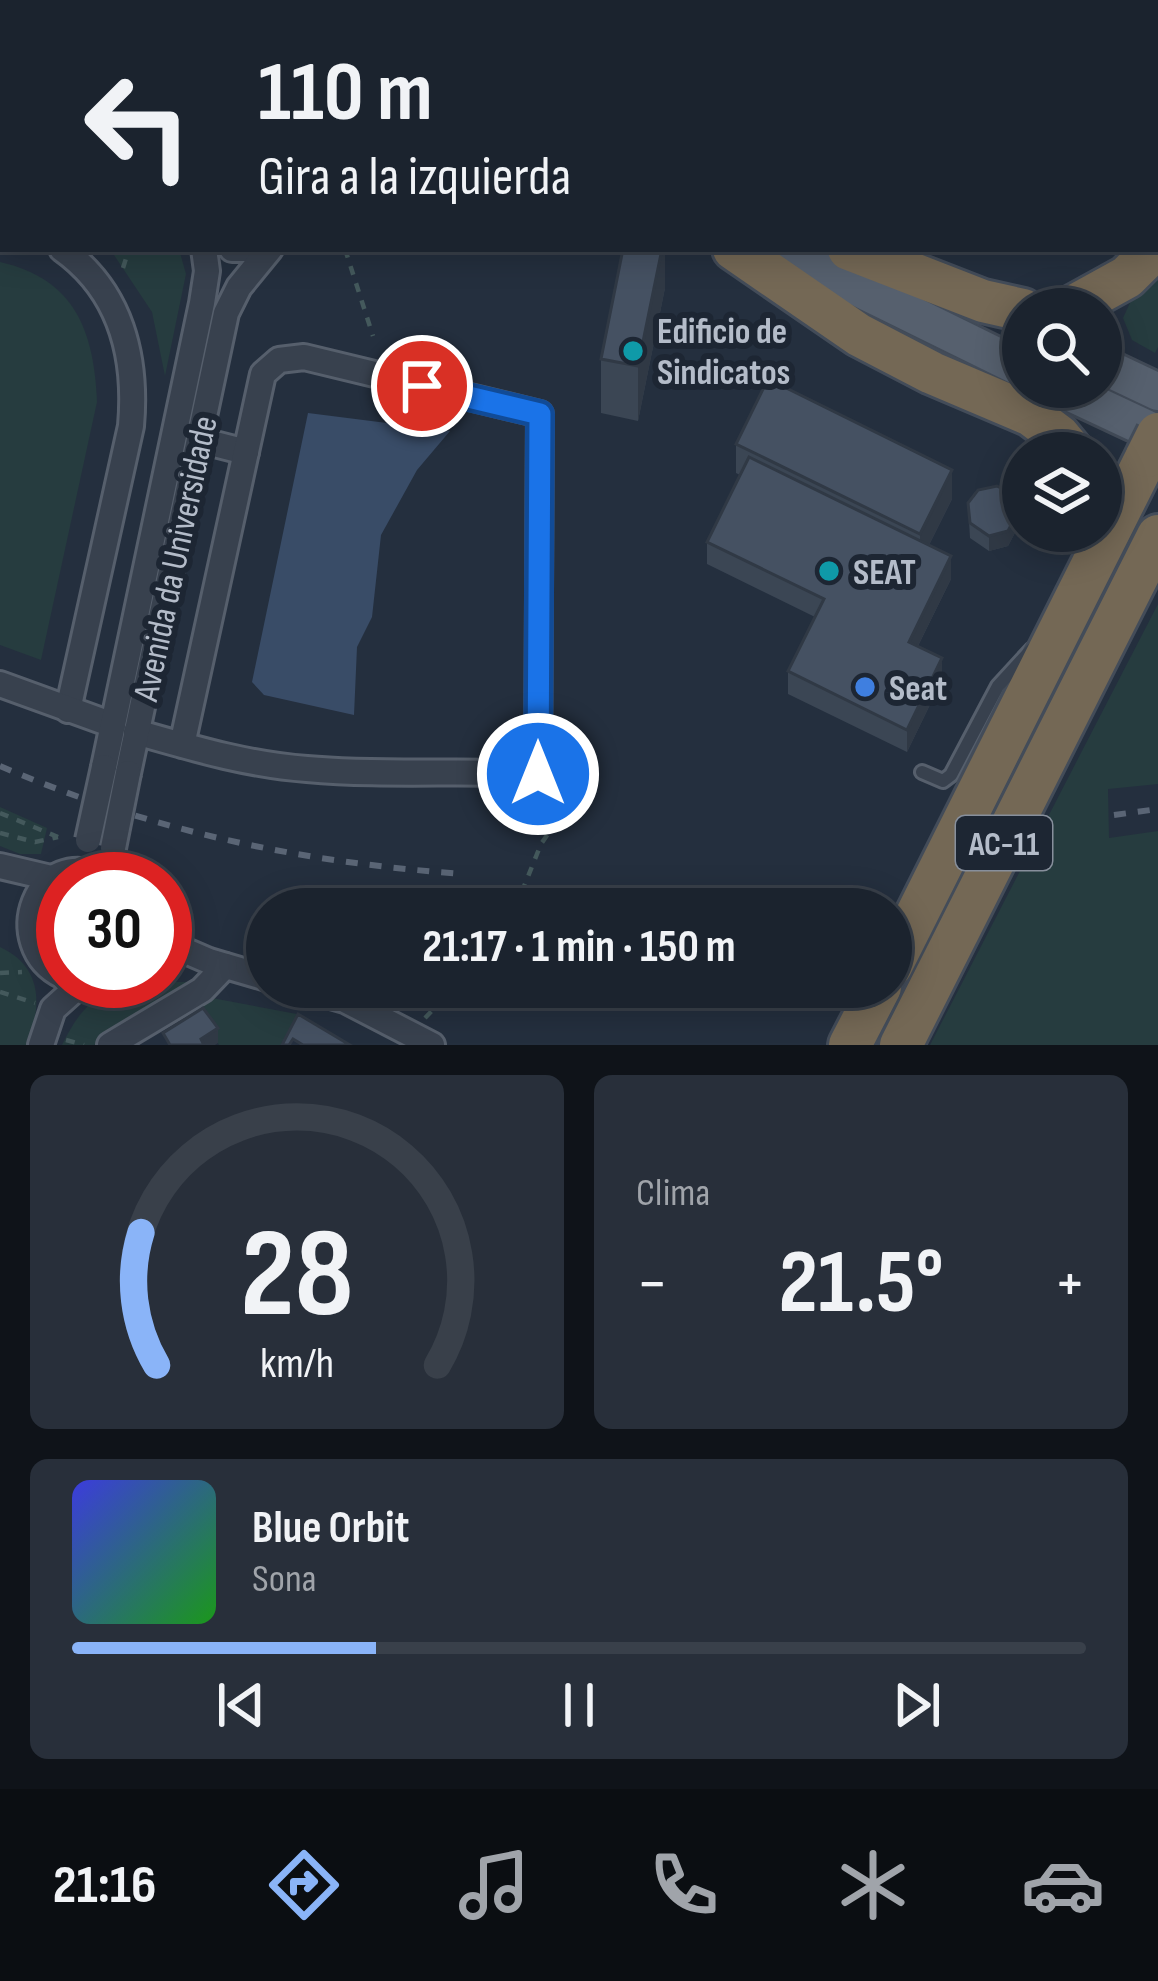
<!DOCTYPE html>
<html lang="es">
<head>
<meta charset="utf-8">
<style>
  body { margin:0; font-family:"Sofia Sans Condensed",sans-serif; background:#282f3a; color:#f1f3f6; height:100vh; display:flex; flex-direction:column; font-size:45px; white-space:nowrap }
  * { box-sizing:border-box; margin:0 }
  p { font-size:39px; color:#a0a4aa }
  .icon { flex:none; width:66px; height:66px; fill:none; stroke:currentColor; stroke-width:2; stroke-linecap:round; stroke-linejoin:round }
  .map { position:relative; height:1045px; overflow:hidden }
  .side { display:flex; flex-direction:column; gap:30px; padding:30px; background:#0f1319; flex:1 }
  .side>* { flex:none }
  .hud { position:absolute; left:0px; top:0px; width:1158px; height:252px; box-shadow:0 6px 30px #0003,0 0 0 3px #39404a; background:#1b232e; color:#f1f3f6; overflow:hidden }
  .controls { position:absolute; left:1002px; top:288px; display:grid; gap:24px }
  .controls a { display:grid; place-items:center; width:120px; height:120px; border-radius:50%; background:#1b232e; box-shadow:0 6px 30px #0003,0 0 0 3px #39404a; font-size:60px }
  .speed { position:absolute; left:36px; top:852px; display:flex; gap:24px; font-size:60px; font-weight:700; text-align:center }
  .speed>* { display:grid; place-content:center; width:156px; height:156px; border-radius:50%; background:#1b232e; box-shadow:0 6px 30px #0003,0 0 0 3px #39404a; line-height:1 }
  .speed .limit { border:18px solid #d22; background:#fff; color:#111 }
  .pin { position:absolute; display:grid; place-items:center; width:102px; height:102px; color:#fff; margin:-51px; border:6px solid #fff; border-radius:50%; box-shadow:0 3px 12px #0007 }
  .me { position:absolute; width:132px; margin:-66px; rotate:0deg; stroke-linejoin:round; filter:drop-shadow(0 0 9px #0008) }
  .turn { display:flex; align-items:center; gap:42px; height:252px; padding:0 60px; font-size:54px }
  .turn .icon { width:156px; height:156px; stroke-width:2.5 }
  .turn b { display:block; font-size:84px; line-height:102px }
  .big { font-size:90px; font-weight:700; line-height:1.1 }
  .side .card { flex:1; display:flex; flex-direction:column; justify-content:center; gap:18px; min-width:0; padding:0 42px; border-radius:18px; background:#282f3a }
  .side .dial { align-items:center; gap:0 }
  .dial svg { height:312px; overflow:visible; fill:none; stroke:#39404a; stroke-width:7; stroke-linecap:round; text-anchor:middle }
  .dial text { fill:#f1f3f6; stroke:none }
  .song { display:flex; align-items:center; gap:36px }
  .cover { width:144px; height:144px; border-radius:18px; background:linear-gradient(135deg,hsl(240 70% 55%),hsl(120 70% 35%)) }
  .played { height:12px; border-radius:6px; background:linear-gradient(90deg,#8ab4f8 30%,#39404a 30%) }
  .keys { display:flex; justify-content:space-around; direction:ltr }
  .heat { display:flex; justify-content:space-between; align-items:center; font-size:66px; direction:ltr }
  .side .tiles { flex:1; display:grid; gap:30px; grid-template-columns:1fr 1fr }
  .card:last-child { grid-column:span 2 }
  .trip { position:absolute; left:246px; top:888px; width:666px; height:120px; border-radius:60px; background:#1b232e; box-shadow:0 6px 30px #0003,0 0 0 3px #39404a; font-weight:700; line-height:120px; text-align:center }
  .menu { display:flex; height:192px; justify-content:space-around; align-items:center; background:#0b0e12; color:#a0a4aa }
  .menu .icon { width:84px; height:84px }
  .menu .active { color:#8ab4f8 }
  .menu b { font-size:54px; color:#f1f3f6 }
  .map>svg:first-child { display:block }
  .green { fill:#263c3f }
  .water { fill:#394c67 }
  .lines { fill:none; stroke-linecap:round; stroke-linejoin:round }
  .lane-casing { stroke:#565f6c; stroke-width:18 }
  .street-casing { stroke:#565f6c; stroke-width:30 }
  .primary-casing { stroke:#414a57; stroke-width:42 }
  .highway-casing { stroke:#434c59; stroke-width:48 }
  .path { stroke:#44595c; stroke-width:4.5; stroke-dasharray:9 9; stroke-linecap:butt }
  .lane { stroke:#38414e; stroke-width:12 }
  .street { stroke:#38414e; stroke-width:24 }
  .primary { stroke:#56606e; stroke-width:36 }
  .highway { stroke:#746855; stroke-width:42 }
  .rail { stroke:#5a6575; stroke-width:6; stroke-dasharray:12 12; stroke-linecap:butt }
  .street-bridge-casing { stroke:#565f6c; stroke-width:30; stroke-linecap:butt }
  .highway-bridge-casing { stroke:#434c59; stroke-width:48; stroke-linecap:butt }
  .street-bridge { stroke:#38414e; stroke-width:24 }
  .highway-bridge { stroke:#746855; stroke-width:42 }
  .wall { fill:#3b4654 }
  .shaded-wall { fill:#303945 }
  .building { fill:#455162; stroke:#303945; stroke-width:3 }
  .route-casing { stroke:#114b97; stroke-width:30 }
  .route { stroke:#1a73e8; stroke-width:21 }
  .culture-dot { fill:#0f9aa8; stroke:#1d2633; stroke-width:4.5 }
  .shop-dot { fill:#3f7fe0; stroke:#1d2633; stroke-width:4.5 }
  .labels { text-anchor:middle; stroke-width:12; stroke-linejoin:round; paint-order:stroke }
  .shield { fill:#1d2633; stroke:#878f9c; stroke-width:3 }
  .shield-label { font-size:33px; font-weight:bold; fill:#b4bcc9 }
  .poi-label { font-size:36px; font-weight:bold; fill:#b4bcc9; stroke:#1d2633; text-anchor:start }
  .street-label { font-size:36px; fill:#b4bcc9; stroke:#1d2633 }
</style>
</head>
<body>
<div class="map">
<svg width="1158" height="1045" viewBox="0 0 1158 1045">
  <rect width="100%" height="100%" fill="#242f3e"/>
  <g class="green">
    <path d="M 110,249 L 179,249 L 186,274 L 165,376 L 152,312 Z"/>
    <path d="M 0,262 C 75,279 94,331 97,402 L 41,660 L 0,645 Z"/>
    <path d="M 1158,264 L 1158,347 L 1155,353 L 1132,340 L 1123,318 L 1135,292 Z"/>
    <path d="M 1158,604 L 1158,784 L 1108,789 L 1109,838 L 1158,831 L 1158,1045 L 930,1045 Z"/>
    <path d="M 0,807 L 47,828 L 41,854 L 20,854 L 0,846 Z"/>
    <path d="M 0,947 C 43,967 42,1006 27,1045 L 0,1045 Z"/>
    <path d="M 142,982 L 199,982 L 94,1045 L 62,1045 C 82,1004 98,992 142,982 Z"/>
    <path d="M 212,998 L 302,1015 L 286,1045 L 219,1045 L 194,1006 Z"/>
  </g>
  <path class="water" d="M 308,413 L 450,431 L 417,470 L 381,535 L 372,617 L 357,647 L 354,715 L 264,695 L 252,682 Z"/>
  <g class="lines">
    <defs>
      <path id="lane" d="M 922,772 L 943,781 L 951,775 L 998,686 L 1032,649"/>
      <g id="street">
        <path d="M 262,0 L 262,3"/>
        <path d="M 317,0 L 328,3"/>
        <path d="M 590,0 L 591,3"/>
        <path d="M 110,3 L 112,0"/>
        <path d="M 149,3 L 154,0"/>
        <path d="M 231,3 L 232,0"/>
        <path d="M 1155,7 L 1158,7"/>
        <path d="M 0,68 L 3,68"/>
        <path d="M 0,223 L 3,223"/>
        <path d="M 62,249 C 121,291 137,357 131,426 L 68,710"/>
        <path d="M 232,249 L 259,249"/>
        <path d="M 199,440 L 246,452"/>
        <path d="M 0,684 L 113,725"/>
        <path d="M 136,732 C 192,748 249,765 307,769 C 384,776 461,770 538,774 L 540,414 L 304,357 L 279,360 L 263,374 L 182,745"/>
        <path d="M 104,767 L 202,303 L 207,271 L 204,249"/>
        <path d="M 128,773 L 226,313 L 239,287 L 270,249"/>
        <path d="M 0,866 L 51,878"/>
        <path d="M 165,942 L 209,961 L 267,978"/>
        <path d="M 63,976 C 0,946 36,841 107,879"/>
        <path d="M 300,987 L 345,1000 L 432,1045"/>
        <path d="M 41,1045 L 53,1009 L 84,981"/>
        <path d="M 110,1045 L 202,990 L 225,966"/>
      </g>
      <g id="primary">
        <path d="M 0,94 L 3,93"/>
        <path d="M 0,120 L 3,120"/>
        <path d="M 0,181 L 3,181"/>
        <path d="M 779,249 L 1023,369"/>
        <path d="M 1101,365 L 1158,392"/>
        <path d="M 1058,387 L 1158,434"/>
      </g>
      <g id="highway">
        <path d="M 734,249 L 859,335 L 932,373 L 1031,415 L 1059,436 L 1073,453"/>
        <path d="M 849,249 L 983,301 L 1023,310"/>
        <path d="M 1069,309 L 1127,277 L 1158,246"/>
        <path d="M 891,966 L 1147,456"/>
        <path d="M 850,1045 L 880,987"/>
        <path d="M 901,1045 L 1158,536"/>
      </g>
    </defs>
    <use href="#lane" class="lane-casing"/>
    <use href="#street" class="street-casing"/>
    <use href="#primary" class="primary-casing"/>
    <use href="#highway" class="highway-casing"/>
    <g class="path">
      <path d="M 345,249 L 373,336"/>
      <path d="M 123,268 L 129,249"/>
      <path d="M 0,813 L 58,837"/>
      <path d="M 0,833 L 35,842 L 58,837"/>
      <path d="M 515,909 L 541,844 L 564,811"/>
      <path d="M 0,973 L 22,972"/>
      <path d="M 0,992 L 35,1003"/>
      <path d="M 425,1018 L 455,987"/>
      <path d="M 66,1040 L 84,1045"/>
    </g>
    <use href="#lane" class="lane"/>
    <use href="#street" class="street"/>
    <use href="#primary" class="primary"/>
    <use href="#highway" class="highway"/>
    <g class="rail">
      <path d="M 0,766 C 152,831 298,862 463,874"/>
      <path d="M 1114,815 L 1158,809"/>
    </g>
    <defs>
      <g id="street-bridge">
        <path d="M 88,840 L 104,767"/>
        <path d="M 113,848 L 128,773"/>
      </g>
      <path id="highway-bridge" d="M 1147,456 L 1158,434"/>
    </defs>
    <use href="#street-bridge" class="street-bridge-casing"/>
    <use href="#highway-bridge" class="highway-bridge-casing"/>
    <use href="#street-bridge" class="street-bridge"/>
    <use href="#highway-bridge" class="highway-bridge"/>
  </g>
  <g class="wall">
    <path d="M 667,0 L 1125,0 L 1108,3 L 667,3 Z"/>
    <path d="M 665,249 L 665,288 L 638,421 L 601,413 L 601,359 Z"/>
    <path d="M 736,444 L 952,499 L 929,545 L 951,579 L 918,646 L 942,680 L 907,752 L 788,694 L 788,671 L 815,617 L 707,564 L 707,542 L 740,475 L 736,473 Z"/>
    <path d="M 968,503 L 1018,527 L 1008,546 L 989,551 L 970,538 Z"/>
    <path d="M 594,987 L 649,987 L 640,1010 L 594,990 Z"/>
  </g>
  <g class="shaded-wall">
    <path d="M 662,249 L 665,249 L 665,288 L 638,421 L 638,366 Z"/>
    <path d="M 952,470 L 952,499 L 920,563 L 920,534 Z"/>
    <path d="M 1018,512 L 1018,527 L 1008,546 L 989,551 L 989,536 Z"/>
    <path d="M 951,556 L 951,579 L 909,664 L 909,642 Z"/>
    <path d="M 942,658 L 942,680 L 907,752 L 907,730 Z"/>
    <path d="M 643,987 L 649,987 L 640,1010 L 640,995 Z"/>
    <path d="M 218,1028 L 218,1043 L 215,1045 L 201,1045 L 201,1039 Z"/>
  </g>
  <g class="building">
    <path d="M 670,0 L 1043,0 L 1044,3 L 670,3 Z"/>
    <path d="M 623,249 L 662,249 L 638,366 L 601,359 Z"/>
    <path d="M 768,379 L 952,470 L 920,534 L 736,444 Z"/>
    <path d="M 749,457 L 951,556 L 909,642 L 942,658 L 907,730 L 788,671 L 824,599 L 707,542 Z"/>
    <path d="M 997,486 L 1012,494 L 1018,512 L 1008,531 L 989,536 L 970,523 L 968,503 L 978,490 Z"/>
    <path d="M 622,987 L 643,987 L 640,995 Z"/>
    <path d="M 203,1008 L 218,1028 L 201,1039 L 204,1045 L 170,1045 L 163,1033 Z"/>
    <path d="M 298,1014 L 350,1045 L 303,1045 L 293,1039 L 289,1045 L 282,1045 Z"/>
  </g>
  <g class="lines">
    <defs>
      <path id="route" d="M 422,386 L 540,414 L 538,774"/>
    </defs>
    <use href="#route" class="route-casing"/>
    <use href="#route" class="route"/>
  </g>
  <g class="culture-dot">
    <circle cx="633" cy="351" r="12"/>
    <circle cx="829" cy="571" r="12"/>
  </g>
  <circle class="shop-dot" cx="865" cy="687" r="12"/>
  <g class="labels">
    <rect class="shield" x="956" y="816" width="96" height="54" rx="9"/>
    <g class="shield-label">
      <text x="1004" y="855">AC-11</text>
    </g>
    <g class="poi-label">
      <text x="657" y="343">Edificio de<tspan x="657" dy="41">Sindicatos</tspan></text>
      <text x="853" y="584">SEAT</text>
      <text x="889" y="700">Seat</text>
    </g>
    <g class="street-label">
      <text transform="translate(174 558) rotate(-78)" y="13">Avenida da Universidade</text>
    </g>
  </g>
</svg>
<div class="controls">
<a><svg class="icon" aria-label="search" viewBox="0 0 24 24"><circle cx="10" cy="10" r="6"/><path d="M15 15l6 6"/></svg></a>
<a><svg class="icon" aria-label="layers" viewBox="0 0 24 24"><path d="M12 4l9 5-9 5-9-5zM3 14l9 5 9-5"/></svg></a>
</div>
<div class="speed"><div class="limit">30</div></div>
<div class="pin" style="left:422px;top:386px;background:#d93025"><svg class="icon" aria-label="arrive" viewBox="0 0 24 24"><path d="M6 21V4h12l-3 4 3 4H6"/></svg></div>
<svg class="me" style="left:538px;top:774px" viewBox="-20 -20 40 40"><circle r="17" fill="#1a73e8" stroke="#fff" stroke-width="3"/><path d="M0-11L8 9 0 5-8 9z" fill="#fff"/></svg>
<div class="trip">21:17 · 1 min · 150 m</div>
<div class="hud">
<div class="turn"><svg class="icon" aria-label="left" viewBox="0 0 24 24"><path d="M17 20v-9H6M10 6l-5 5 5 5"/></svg><div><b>110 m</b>Gira a la izquierda</div></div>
</div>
</div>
<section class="side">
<div class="tiles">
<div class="card dial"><svg viewBox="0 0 100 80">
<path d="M14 69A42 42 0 1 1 86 69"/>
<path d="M14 69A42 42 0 0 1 10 35" stroke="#8ab4f8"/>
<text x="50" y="56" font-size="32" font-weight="700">28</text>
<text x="50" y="72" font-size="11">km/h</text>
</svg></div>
<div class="card"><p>Clima</p>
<div class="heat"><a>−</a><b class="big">21.5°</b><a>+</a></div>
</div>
<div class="card">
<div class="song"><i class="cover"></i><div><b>Blue Orbit</b><p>Sona</p></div></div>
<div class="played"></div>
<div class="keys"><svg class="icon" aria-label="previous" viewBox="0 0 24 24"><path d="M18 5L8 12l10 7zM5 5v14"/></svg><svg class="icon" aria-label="pause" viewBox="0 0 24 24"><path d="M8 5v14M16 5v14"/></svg><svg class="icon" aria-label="next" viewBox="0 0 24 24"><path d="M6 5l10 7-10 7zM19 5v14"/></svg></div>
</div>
</div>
</section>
<nav class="menu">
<b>21:16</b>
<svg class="icon active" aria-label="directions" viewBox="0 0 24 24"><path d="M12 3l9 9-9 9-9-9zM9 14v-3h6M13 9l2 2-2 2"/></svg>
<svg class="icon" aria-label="music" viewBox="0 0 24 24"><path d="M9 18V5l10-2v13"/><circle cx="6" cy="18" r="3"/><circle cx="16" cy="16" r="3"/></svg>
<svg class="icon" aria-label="phone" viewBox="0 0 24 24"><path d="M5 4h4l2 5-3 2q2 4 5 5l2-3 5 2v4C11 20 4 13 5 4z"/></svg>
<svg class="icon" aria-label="climate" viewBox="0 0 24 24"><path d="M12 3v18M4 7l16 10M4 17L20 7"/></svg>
<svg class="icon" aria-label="car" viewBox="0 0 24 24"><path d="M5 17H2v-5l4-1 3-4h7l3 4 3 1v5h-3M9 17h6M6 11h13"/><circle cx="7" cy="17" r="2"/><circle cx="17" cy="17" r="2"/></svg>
</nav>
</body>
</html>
